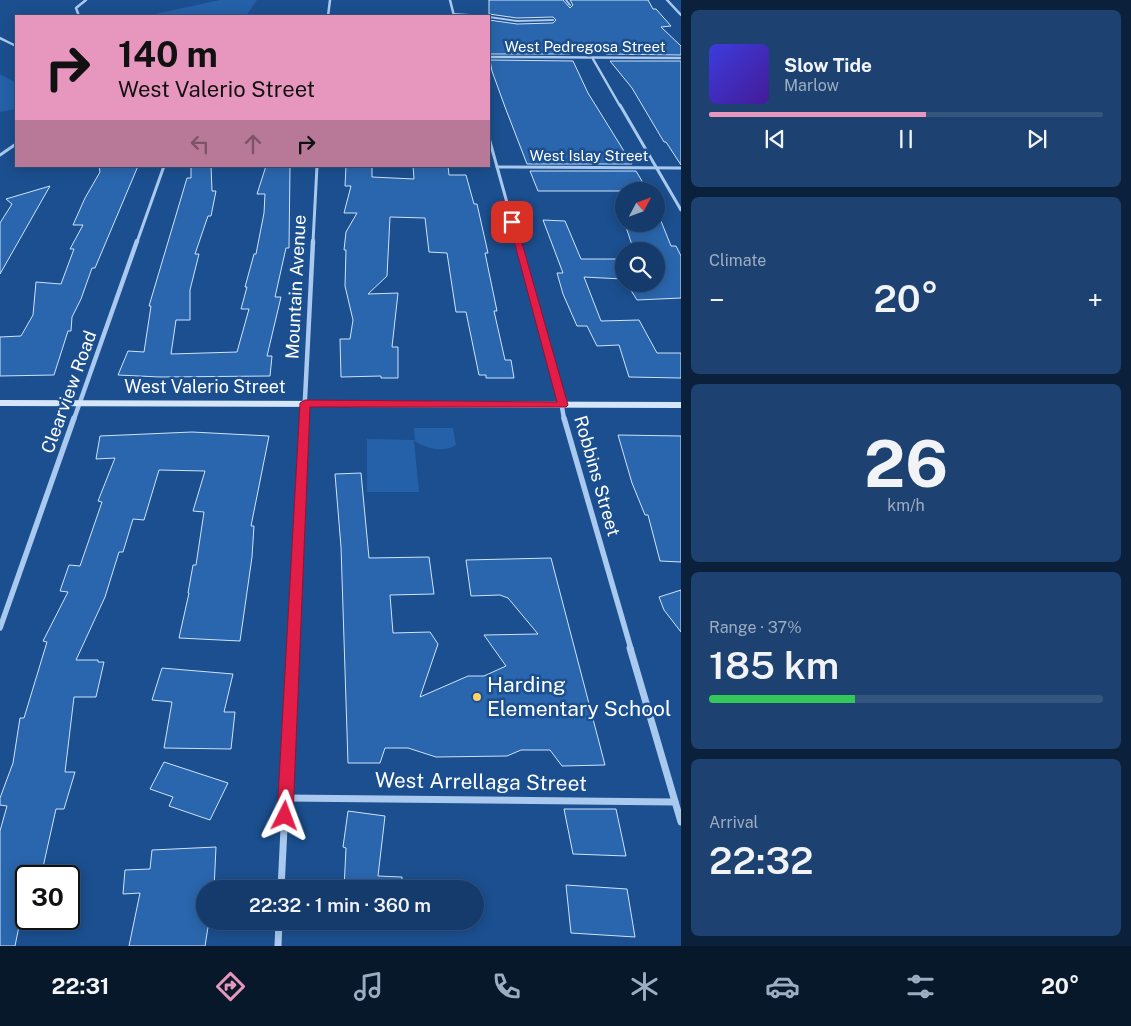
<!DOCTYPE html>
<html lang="en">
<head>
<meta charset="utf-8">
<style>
  body { margin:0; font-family:"Public Sans",sans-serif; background:#1d4271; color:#f1f3f6; height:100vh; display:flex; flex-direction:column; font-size:19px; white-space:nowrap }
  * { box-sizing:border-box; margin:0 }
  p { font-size:16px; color:#9dadc1 }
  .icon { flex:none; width:28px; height:28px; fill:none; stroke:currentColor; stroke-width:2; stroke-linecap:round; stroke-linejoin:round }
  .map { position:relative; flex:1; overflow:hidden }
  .details { display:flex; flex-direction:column; gap:10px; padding:10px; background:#0b203b; width:450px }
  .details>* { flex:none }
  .top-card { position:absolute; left:15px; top:15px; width:475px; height:152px; border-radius:0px; box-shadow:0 2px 12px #0003,0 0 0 1px #33557e; background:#e797bd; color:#111; overflow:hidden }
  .needle { width:32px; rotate:49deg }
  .fabs { position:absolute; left:615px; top:182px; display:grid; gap:10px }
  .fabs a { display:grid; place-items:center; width:50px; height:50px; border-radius:50%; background:#143b6b; box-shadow:0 2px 12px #0003,0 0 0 1px #33557e; font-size:25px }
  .speed { position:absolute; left:15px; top:865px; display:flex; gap:10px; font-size:25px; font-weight:700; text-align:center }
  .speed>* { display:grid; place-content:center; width:65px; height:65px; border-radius:50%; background:#143b6b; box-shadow:0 2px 12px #0003,0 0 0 1px #33557e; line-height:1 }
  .speed .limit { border:2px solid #111; border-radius:8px; background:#fff; color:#111 }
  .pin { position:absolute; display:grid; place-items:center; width:42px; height:42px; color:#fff; margin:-21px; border-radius:10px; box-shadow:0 2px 8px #0006 }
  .me { position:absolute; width:55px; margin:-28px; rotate:3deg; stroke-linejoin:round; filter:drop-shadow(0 0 4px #0008) }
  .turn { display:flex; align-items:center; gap:18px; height:105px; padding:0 20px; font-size:22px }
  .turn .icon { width:65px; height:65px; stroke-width:2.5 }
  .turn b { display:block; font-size:35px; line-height:42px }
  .lanes { display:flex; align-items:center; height:48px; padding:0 20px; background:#0003; justify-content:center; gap:25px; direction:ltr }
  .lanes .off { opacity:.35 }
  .big { font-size:38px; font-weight:600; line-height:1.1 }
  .details .tile { flex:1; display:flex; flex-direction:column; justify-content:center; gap:8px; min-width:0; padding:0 18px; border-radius:8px; background:#1d4271 }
  .details .dial { align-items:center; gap:0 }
  .dial b { font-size:65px; line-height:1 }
  .song { display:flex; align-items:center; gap:15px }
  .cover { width:60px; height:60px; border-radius:8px; background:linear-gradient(135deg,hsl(240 70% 55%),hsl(260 70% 35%)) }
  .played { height:5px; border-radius:2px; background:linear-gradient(90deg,#e797bd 55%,#33557e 55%) }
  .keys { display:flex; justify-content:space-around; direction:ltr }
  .heat { display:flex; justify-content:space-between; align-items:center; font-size:28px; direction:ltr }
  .charge { height:8px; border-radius:4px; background:linear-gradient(90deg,#34c759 37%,#33557e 0) }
  .trip { position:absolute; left:196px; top:880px; width:288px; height:50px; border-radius:25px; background:#143b6b; box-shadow:0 2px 12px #0003,0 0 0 1px #33557e; font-weight:600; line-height:50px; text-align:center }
  .dock { display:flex; height:80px; justify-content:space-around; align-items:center; background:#08182b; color:#9dadc1 }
  .dock .icon { width:35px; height:35px }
  .dock .on { color:#e797bd }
  .dock b { font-size:22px; color:#f1f3f6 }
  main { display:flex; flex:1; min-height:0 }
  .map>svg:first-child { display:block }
  .green { fill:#2461a8 }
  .building { fill:#2a66ad; stroke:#cfe3fa }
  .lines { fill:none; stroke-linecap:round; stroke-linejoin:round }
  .lane { stroke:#a9c9ee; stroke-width:2 }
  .street-far4 { stroke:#a9c9ee; stroke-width:2.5 }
  .street-far3 { stroke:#a9c9ee; stroke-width:3 }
  .street-far2 { stroke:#a9c9ee; stroke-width:4.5 }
  .street-far1 { stroke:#a9c9ee; stroke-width:5.5 }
  .street { stroke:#a9c9ee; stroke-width:7 }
  .secondary { fill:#d6e6fa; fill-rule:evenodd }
  .route { fill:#e11d48; stroke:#92132f }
  .poi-dot { fill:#ffd166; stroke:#1b4f8f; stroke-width:2 }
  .labels { text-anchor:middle; stroke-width:5; stroke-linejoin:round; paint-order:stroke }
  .far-street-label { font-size:15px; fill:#fff; stroke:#1b4f8f }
  .street-label { font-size:18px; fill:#fff; stroke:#1b4f8f }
  .near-poi-label { font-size:21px; fill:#fff; stroke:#1b4f8f; text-anchor:start }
  .near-street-label { font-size:21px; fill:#fff; stroke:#1b4f8f }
</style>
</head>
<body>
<main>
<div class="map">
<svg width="681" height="946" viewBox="0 0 681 946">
  <rect width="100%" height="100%" fill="#1b4f8f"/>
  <g class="green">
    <path d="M 220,0 L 257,0 L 246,16 L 151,15 Z"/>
    <path d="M 0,74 L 16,83 L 16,109 L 0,112 Z"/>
    <path d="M 414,428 L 453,428 L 456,445 C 445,453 426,449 415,441 Z"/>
    <path d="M 367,439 L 414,440 L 419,492 L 367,492 Z"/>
  </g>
  <g class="building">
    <path d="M 489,0 L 563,0 L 570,8 L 573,5 L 570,0 L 648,0 L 653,9 L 656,9 L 671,26 L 661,27 L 681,46 L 681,55 L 606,54 L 603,50 L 568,51 L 570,54 L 489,54 L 489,20 L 517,24 L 553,23 L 556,20 L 553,17 L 517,18 L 489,14 Z"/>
    <path d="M 490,60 L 573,61 L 588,93 L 632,164 L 527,164 L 505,107 L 492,71 Z"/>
    <path d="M 610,61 L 681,61 L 681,165 L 666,142 L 664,142 L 632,88 Z"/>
    <path d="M 99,166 L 138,166 L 95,268 L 92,268 L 81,299 L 72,317 L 71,331 L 68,331 L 54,375 L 0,376 L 0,337 L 21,336 L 33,315 L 36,282 L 61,284 L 74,249 L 70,249 L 83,225 L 73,225 L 85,198 L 100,172 Z"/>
    <path d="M 191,166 L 211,166 L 212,191 L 216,191 L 211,216 L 208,216 L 195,254 L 199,254 L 190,290 L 190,320 L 176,320 L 171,354 L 237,352 L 249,309 L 241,309 L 247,287 L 245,287 L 254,254 L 256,254 L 264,213 L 265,194 L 257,194 L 266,166 L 290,166 L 289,248 L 286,248 L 275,297 L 281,297 L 267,356 L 272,356 L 270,376 L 160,377 L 118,375 L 128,351 L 144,352 L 151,306 L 149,306 L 187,178 L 191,178 Z"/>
    <path d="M 346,166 L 372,166 L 372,177 L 414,179 L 413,166 L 448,166 L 449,175 L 466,175 L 474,204 L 477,204 L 488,253 L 485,253 L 497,311 L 494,311 L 505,360 L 511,360 L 514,378 L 486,378 L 486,375 L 479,375 L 466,312 L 456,312 L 447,253 L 429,252 L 425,218 L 390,217 L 387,276 L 368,294 L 398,293 L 392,347 L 398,347 L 398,378 L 381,378 L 381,376 L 341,377 L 340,339 L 350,339 L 353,320 L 345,286 L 346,250 L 344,250 L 346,232 L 357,213 L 344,213 L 351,186 L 345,186 Z"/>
    <path d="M 530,171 L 636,171 L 648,191 L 538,191 Z"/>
    <path d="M 50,186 L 0,274 L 0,223 L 12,204 L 6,199 Z"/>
    <path d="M 657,211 L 671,246 L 676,246 L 681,256 L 681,298 L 637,300 L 627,284 L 656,284 L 656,251 L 634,251 L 625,224 L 656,224 Z"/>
    <path d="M 543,220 L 565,221 L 581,259 L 617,259 L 622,279 L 584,277 L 601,321 L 639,320 L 657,353 L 681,353 L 681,378 L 629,377 L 619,345 L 597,346 L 587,326 L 577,326 L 563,294 L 557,273 L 563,273 Z"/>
    <path d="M 192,432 L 269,436 L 251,526 L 254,526 L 252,557 L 240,641 L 179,638 L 189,593 L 188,593 L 193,565 L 196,565 L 204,512 L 193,511 L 205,471 L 159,470 L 144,520 L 133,519 L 123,552 L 119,552 L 105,597 L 76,660 L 98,660 L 98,662 L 104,662 L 96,697 L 74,697 L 65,772 L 75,772 L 64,809 L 56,809 L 41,876 L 26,876 L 26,892 L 15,946 L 0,946 L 0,831 L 7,806 L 0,805 L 0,798 L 13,763 L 20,718 L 24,718 L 47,642 L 43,641 L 68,592 L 60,591 L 69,565 L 80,566 L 102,502 L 98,501 L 115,458 L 96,459 L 100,436 Z"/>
    <path d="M 618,435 L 681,436 L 681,562 L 660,561 L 648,515 L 645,515 L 632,483 Z"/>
    <path d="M 361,473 L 369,558 L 429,557 L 434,594 L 390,595 L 393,633 L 430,632 L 438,644 L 420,697 L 468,676 L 484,676 L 506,666 L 484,635 L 538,634 L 508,598 L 500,595 L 471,596 L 466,560 L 551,558 L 605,765 L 562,766 L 550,750 L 521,750 L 507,756 L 436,757 L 408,748 L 385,748 L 380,763 L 348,763 L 341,547 L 335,474 Z"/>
    <path d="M 681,590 L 681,632 L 664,610 L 659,597 Z"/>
    <path d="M 162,668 L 233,674 L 224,712 L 235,712 L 231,749 L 164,748 L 172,702 L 152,700 Z"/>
    <path d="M 164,762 L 228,783 L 210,820 L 169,806 L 173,797 L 150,789 Z"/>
    <path d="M 564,809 L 616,809 L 626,856 L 573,854 Z"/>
    <path d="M 348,811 L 385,816 L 378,876 L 402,877 L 402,889 L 344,889 L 346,848 L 343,847 Z"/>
    <path d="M 216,847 L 214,889 L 205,889 L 205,921 L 209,921 L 205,946 L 129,946 L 140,893 L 123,894 L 125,870 L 150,869 L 152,850 Z"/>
    <path d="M 566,885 L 627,889 L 635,937 L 571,933 Z"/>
  </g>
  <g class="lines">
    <g class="lane">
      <path d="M 566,0 L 570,5"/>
      <path d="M 454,14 L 486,16"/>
      <path d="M 489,17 L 517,21 L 553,20"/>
    </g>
    <g class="street-far4">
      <path d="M 450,0 L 454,16"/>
      <path d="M 667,0 L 681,15"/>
      <path d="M 79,16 L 76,8 L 86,0"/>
      <path d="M 328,16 L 330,0"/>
      <path d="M 0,38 L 16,46"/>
      <path d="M 489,57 L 681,58"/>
      <path d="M 593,59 L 620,106"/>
    </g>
    <g class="street-far3">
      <path d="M 620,105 L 681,210"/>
      <path d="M 489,138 L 518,242"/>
      <path d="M 0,155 L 16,144"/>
      <path d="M 497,167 L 681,168"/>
      <path d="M 137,242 L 164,166"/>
      <path d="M 313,242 L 317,166"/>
    </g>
    <g class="street-far2">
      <path d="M 518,241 L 559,389 L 564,419"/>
      <path d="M 74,419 L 137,241"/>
      <path d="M 304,419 L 313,241"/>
    </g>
    <g class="street-far1">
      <path d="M 564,418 L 631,649"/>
      <path d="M 0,628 L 74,418"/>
      <path d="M 293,649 L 304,418"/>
    </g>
    <g class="street">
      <path d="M 630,648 L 681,822"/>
      <path d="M 286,798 L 675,802"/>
      <path d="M 281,889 L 293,648"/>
      <path d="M 278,946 L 279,921"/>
    </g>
    <path class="secondary" d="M 0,400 L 681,402 L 681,408 L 0,406 Z"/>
  </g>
  <path class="route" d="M 510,221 L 516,222 L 568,405 L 566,407 L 310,407 L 293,816 L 291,821 L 285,824 L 280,821 L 277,816 L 300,403 L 305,400 L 557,402 L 509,222 Z"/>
  <circle class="poi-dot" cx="477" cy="697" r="5"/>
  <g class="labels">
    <g class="far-street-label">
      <text x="585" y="52">West Pedregosa Street</text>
      <text x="589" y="161">West Islay Street</text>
    </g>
    <g class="street-label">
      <text transform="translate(296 287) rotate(-87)" y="6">Mountain Avenue</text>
      <text x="205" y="393">West Valerio Street</text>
      <text transform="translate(69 392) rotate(-70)" y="6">Clearview Road</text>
      <text transform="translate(597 476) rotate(74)" y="6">Robbins Street</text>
    </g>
    <g class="near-poi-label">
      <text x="487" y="692">Harding<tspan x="487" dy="24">Elementary School</tspan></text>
    </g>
    <g class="near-street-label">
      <text transform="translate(481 782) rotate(1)" y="7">West Arrellaga Street</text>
    </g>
  </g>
</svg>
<div class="fabs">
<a><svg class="needle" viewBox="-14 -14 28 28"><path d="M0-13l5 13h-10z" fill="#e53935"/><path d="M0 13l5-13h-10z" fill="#9dadc1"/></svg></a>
<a><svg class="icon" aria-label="search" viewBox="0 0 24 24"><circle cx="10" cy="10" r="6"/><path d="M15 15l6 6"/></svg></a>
</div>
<div class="speed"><div class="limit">30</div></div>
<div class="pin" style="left:512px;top:222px;background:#d93025"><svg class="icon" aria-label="arrive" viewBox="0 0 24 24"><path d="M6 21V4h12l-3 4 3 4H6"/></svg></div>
<svg class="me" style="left:285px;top:816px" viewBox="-20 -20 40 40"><path d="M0-17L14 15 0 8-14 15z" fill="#e11d48" stroke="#fff" stroke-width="4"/></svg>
<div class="trip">22:32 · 1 min · 360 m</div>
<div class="top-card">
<div class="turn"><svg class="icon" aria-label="right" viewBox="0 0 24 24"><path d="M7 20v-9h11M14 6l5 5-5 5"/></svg><div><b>140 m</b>West Valerio Street</div></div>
<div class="lanes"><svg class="icon off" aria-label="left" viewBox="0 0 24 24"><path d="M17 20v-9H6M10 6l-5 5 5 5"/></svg><svg class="icon off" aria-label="ahead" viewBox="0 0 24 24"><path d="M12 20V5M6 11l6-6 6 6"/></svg><svg class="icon" aria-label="right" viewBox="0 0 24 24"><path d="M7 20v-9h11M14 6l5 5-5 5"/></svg></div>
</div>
</div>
<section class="details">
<div class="tile">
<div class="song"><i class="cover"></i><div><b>Slow Tide</b><p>Marlow</p></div></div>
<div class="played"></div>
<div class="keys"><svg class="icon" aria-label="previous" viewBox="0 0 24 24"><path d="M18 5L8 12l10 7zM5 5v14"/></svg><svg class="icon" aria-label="pause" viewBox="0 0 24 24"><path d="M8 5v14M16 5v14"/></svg><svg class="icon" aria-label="next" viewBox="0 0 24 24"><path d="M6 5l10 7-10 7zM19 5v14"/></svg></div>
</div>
<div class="tile"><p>Climate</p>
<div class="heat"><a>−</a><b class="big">20°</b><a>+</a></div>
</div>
<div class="tile dial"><b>26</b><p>km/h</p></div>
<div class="tile"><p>Range · 37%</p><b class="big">185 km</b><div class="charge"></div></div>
<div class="tile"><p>Arrival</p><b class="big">22:32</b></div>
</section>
</main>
<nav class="dock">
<b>22:31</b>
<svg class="icon on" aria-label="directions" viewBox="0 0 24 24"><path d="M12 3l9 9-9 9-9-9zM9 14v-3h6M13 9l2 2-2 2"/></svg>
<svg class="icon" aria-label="music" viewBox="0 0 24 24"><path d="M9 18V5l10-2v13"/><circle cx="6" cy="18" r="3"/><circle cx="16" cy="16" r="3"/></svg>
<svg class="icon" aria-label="phone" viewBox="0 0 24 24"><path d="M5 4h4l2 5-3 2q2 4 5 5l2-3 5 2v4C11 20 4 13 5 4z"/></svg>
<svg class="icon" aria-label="climate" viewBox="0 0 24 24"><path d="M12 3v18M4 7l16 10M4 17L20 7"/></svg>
<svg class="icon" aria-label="car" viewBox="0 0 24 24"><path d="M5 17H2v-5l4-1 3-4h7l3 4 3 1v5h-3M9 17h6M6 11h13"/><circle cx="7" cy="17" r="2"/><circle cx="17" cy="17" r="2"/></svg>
<svg class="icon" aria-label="filters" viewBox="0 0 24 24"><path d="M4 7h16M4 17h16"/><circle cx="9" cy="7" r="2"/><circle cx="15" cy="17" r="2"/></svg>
<b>20°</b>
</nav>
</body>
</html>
